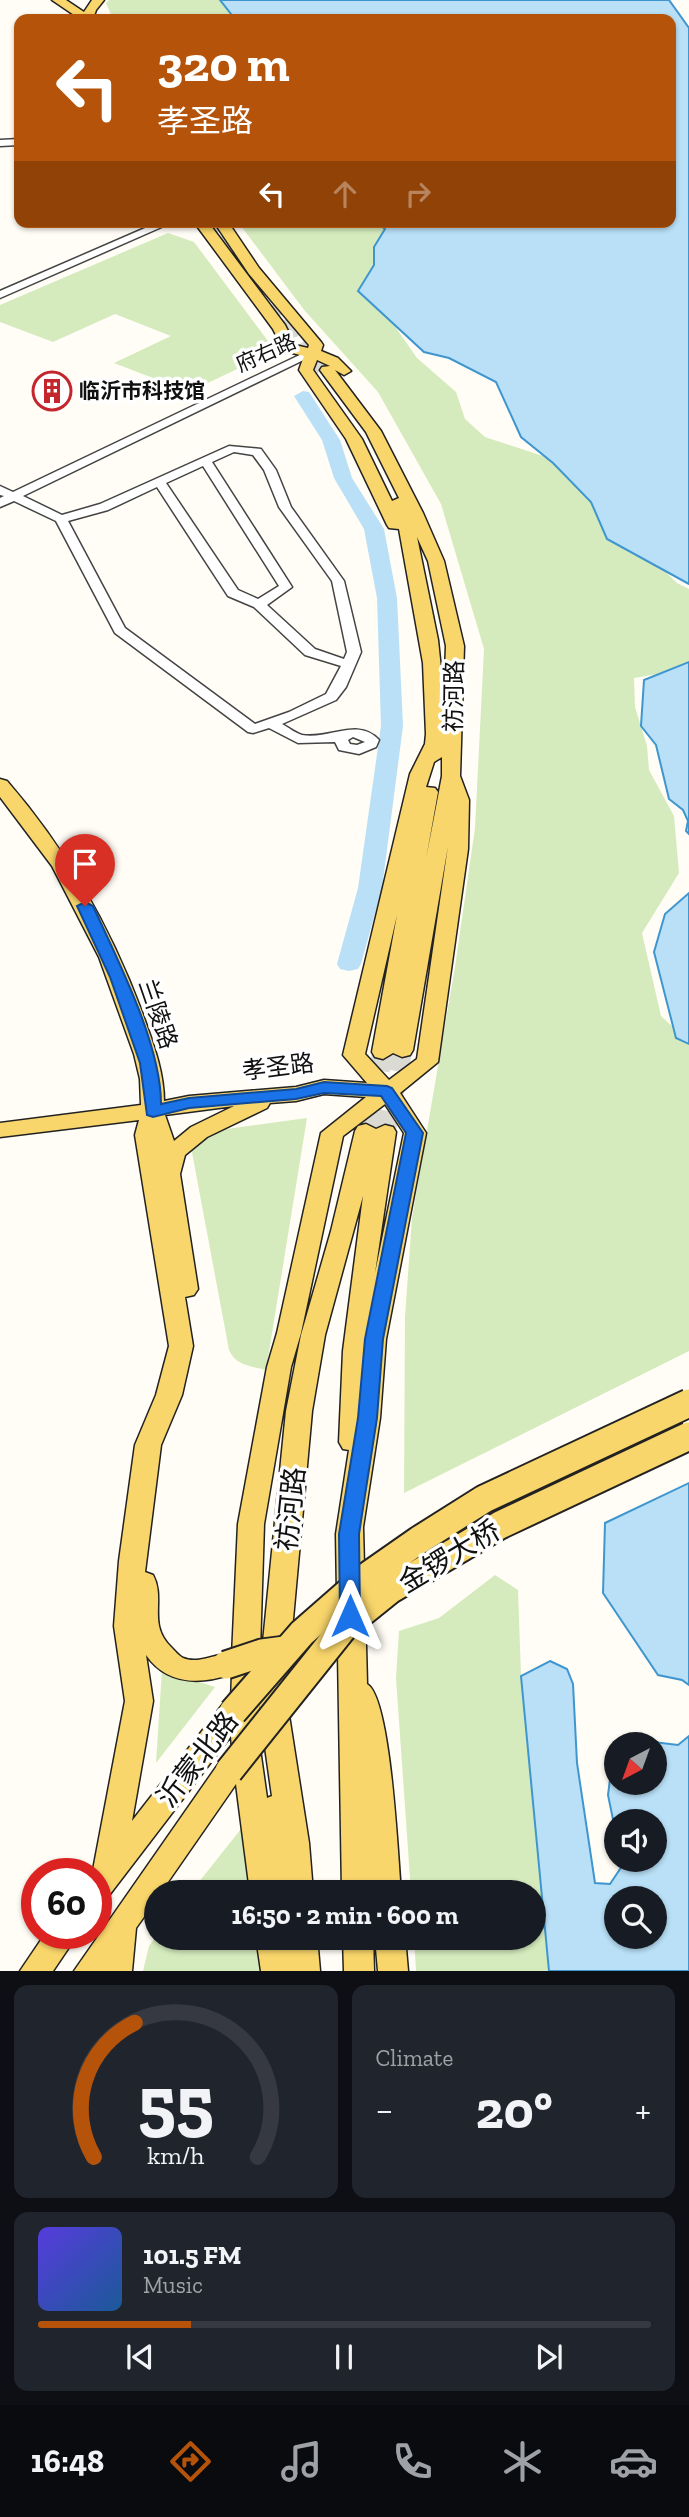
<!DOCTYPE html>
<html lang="en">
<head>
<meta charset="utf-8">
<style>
  body { margin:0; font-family:"Zilla Slab","Noto Sans SC",serif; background:#20242c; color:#f1f3f6; height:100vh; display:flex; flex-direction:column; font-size:26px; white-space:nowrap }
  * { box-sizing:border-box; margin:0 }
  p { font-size:23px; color:#9ea1a6 }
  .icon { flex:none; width:38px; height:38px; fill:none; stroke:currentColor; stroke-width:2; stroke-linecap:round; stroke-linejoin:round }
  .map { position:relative; height:1971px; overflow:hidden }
  .panel { display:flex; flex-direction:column; gap:14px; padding:14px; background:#0d0f14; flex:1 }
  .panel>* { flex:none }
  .hud { position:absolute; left:14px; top:14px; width:662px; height:214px; border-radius:14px; box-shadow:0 2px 5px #0004; background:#b45309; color:#fff; overflow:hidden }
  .needle { width:46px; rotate:221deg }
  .tools { position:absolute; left:604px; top:1732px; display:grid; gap:14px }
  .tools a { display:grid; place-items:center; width:63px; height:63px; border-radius:50%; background:#171b24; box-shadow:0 2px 5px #0004; font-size:35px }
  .speed { position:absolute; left:21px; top:1858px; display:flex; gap:14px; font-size:35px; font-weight:700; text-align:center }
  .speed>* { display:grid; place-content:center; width:91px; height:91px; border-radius:50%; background:#171b24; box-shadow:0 2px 5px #0004; line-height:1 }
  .speed .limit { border:10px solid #d22; background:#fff; color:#111 }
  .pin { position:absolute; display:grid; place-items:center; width:60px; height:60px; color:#fff; margin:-72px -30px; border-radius:50% 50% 50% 0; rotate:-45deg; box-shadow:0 0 7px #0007 }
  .pin .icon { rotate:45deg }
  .me { position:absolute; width:77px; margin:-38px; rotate:0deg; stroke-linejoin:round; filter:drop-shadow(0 0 5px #0008) }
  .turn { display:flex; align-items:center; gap:24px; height:147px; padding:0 28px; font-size:32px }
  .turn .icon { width:91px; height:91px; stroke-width:2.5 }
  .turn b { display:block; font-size:49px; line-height:60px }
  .lanes { display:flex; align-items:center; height:66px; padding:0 28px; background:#0003; justify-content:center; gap:35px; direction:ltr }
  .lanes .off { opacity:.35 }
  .big { font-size:52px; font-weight:700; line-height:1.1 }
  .panel .tile { flex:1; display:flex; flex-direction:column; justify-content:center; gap:10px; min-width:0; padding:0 24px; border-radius:14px; background:#20242c }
  .panel .dial { align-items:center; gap:0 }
  .dial svg { height:182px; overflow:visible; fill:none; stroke:#363941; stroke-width:7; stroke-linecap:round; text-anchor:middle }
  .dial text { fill:#f1f3f6; stroke:none }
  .song { display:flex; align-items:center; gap:21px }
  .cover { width:84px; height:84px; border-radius:10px; background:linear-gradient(135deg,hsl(250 70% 55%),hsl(210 70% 35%)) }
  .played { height:7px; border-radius:4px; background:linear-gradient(90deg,#b45309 25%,#363941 25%) }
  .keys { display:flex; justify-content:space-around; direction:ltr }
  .heat { display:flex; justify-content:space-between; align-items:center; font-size:38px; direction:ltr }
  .panel .tiles { flex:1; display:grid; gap:14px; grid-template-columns:1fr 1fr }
  .tile:last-child { grid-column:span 2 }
  .trip { position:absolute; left:144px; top:1880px; width:402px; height:70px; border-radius:35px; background:#171b24; box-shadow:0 2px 5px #0004; font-weight:700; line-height:70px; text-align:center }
  .tab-bar { display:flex; height:112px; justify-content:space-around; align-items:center; background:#090b0e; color:#9ea1a6 }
  .tab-bar .icon { width:49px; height:49px }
  .tab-bar .selected { color:#b45309 }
  .tab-bar b { font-size:32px; color:#f1f3f6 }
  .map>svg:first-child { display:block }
  .green { fill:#d5ebbd }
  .water { fill:#b9e0f7; stroke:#3f96cf; stroke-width:2; fill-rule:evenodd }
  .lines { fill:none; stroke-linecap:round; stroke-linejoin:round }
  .river { fill:#b9e0f7; fill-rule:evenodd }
  .major-tunnel-far2 { stroke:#dbdad3; stroke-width:13; stroke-dasharray:13 6; stroke-linecap:butt }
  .major-tunnel-far1 { stroke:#dbdad3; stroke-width:17; stroke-dasharray:17 8; stroke-linecap:butt }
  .major-tunnel { stroke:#dbdad3; stroke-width:21; stroke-dasharray:21 10; stroke-linecap:butt }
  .minor-casing { stroke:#444; stroke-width:3 }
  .major-casing { stroke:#222; stroke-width:3 }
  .minor { fill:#fff; fill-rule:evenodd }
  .major { fill:#f9d66b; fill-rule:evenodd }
  .major-bridge-casing { stroke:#222; stroke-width:31; stroke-linecap:butt }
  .major-bridge { stroke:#f9d66b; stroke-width:27 }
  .route { fill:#1a73e8; stroke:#114b97; stroke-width:2 }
  .labels { text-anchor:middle; stroke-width:7; stroke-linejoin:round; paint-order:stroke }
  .far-street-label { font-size:21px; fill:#111; stroke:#fff }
  .far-poi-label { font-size:21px; font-weight:bold; fill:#111; stroke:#fff; text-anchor:start }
  .street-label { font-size:24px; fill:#111; stroke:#fff }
  .near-street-label { font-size:28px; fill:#111; stroke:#fff }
</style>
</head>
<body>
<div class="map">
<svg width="689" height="1971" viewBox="0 0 689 1971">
  <rect width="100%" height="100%" fill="#fffdf5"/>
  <g class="green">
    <path d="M 109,0 L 238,0 L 250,19 L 113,19 L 106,3 Z"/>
    <path d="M 238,222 L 389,223 L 373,295 L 417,358 L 456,392 L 465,419 L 485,437 L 558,461 L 649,556 L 677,583 L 689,589 L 689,669 L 634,678 L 635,707 L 647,746 L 649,770 L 674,816 L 679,873 L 642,933 L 661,1016 L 689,1042 L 689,1351 L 404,1493 L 405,1317 L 412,1218 L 455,967 L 475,828 L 484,649 L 441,504 L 378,392 L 305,311 Z"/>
    <path d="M 168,233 L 194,242 L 268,341 L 260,358 L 189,392 L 114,363 L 171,336 L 115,314 L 53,342 L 0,322 L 0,305 Z"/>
    <path d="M 307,1118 L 266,1370 C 251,1366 236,1366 229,1350 L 191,1147 L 212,1131 Z"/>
    <path d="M 495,1575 L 518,1590 L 521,1676 L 549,1971 L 416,1971 L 414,1937 L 534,1937 L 534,1892 L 411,1892 L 396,1678 L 399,1631 L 439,1618 Z"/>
    <path d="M 162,1670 L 215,1687 L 156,1763 Z"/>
    <path d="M 268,1795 L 272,1892 L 191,1892 Z"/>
    <path d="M 156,1937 L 274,1937 L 275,1971 L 143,1971 L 149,1946 Z"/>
  </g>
  <g class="water">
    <path d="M 220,0 L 669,0 L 689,28 L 689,584 L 607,539 L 591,502 L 553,463 L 521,437 L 496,382 L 449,358 L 424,352 L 358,291 L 374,265 L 374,247 L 385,229 L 376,222 L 670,222 L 670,19 L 235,19 Z"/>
    <path d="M 689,662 L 689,834 L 686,831 L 688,821 L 683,810 L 669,799 L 656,745 L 641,726 L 644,680 Z"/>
    <path d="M 689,893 L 689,1044 L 676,1038 L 654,952 L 665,914 Z"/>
    <path d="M 689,1483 L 689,1685 L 682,1680 L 658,1675 L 603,1593 L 605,1523 Z"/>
    <path d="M 550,1661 L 567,1669 L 573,1684 L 577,1763 L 595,1883 L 610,1884 L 622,1866 L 621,1860 L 654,1860 L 654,1822 L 616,1822 L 616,1834 L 608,1795 L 614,1748 L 616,1747 L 616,1783 L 654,1783 L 654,1745 L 622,1745 L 637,1740 L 678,1745 L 689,1736 L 689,1971 L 549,1971 L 521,1676 ZM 616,1899 L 654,1899 L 654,1937 L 616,1937 Z"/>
  </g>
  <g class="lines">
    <path class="river" d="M 303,391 L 309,392 L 340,440 L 352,478 L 384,529 L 397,598 L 403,726 L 382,888 L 361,964 L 358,969 L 349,971 L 340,969 L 337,964 L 358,888 L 381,726 L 377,598 L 364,529 L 334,478 L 322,440 L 294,396 Z"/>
    <g class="major-tunnel-far2">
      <path d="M 209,222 L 238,264"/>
      <path d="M 270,307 L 285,327"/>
    </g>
    <path class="major-tunnel-far1" d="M 284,325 L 320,371"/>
    <g class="major-tunnel">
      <path d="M 366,1131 L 383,1052"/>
      <path d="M 385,1132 L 402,1050"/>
    </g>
    <defs>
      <g id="minor">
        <path d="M 19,139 L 19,145 L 0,146 L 0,140 Z"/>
        <path d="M 159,222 L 173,222 L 0,298 L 0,291 Z"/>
        <path d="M 308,351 L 318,353 L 23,496 L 62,515 L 100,504 L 229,446 L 261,449 L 276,470 L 291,507 L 344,581 L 361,652 L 346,687 L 336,700 L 282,724 C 288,727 295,733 302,735 C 329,740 358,717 379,740 L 376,747 L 359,754 L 339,750 L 335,742 L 298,743 L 269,728 L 253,733 L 248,732 L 115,633 L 56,521 L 14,501 L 0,507 L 0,498 L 4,496 L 0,495 L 0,486 L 13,492 ZM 234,452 L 253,455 L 264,470 L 279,507 L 332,581 L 347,652 L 344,659 L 315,649 L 267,605 L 292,587 L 212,462 ZM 203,466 L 279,586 L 258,599 L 238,590 L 166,483 ZM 157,487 L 228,596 L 254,607 L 305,655 L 341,666 L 326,694 L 289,712 L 255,724 L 125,628 L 68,521 L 108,510 ZM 353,737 L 365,742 L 357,745 L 350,744 L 348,740 Z"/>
      </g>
      <g id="major">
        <path d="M 52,0 L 66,0 L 84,12 L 92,0 L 104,0 L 96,10 L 93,19 L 80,19 Z"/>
        <path d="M 194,222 L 208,222 L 285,325 L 295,345 L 308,348 L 309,345 L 249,274 L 214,222 L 228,222 L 259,268 L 321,342 L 323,345 L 321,351 L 338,358 L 351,371 L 344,375 L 335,370 L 381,431 L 423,513 L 444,561 L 464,646 L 460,776 L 469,800 L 468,849 L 438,1062 L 400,1093 L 426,1133 L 386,1339 L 380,1418 L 363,1527 L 367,1684 C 391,1697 398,1859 401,1892 L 342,1892 L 336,1534 L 349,1450 L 343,1449 L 339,1442 L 343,1351 L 363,1196 L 325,1335 L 312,1411 L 286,1696 L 309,1843 L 313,1892 L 250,1892 L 236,1784 L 161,1892 L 156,1892 L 156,1900 L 136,1928 L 132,1971 L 74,1971 L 219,1763 L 233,1761 L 231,1736 L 107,1898 L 96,1902 L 96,1874 L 90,1874 L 93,1870 L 125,1701 L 114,1626 L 119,1561 L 135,1445 L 156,1395 L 169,1346 L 135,1135 L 139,1120 L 0,1137 L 0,1123 L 141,1105 L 140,1079 L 134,1054 L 99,957 L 52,866 L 0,797 L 0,779 L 7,781 C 67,850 110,927 142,1012 C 152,1041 164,1070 164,1101 L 189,1096 L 296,1087 L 324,1080 L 367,1083 L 343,1055 L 410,774 L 425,744 L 426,734 L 423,663 L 399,529 L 389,528 L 387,525 L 346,439 L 299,370 L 304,356 L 284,351 L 273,329 ZM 317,360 L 330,366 L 322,367 L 320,370 L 366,432 L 399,498 L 392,501 L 362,439 L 313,370 ZM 417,537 L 428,561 L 446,646 L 444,698 L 438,640 ZM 442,757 L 442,776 L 426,859 L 438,792 L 435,788 L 426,787 L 434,762 ZM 448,846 L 417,1059 L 389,1080 L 365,1054 L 397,915 L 372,1052 L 375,1057 L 383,1059 L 393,1053 L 402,1057 L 410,1055 L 413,1050 ZM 324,1094 L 366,1097 L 321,1133 L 277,1333 L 267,1367 L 238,1524 L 232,1656 C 217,1651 200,1665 183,1658 C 179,1656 174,1650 171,1647 C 147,1624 166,1599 153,1575 L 145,1572 L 161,1445 L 182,1395 L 193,1346 L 185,1297 L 194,1295 L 198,1289 L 180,1174 L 185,1155 L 207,1137 L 267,1108 L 270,1103 L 296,1101 ZM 385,1104 L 404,1133 L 375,1273 L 396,1132 L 393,1127 L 385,1125 L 376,1129 L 366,1124 L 358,1126 L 355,1131 L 331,1231 L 301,1335 L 286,1411 L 259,1682 L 264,1524 L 291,1367 L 301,1333 L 343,1136 ZM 234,1106 L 191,1127 L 174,1141 L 165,1115 ZM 146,1655 C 167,1685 199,1685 232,1674 L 231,1701 L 223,1704 L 132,1821 L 153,1701 ZM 259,1705 L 272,1796 L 267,1798 L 259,1742 Z"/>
        <path d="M 45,1934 L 78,1934 L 53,1971 L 20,1971 Z"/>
        <path d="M 256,1937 L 286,1937 L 288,1946 L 287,1937 L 317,1937 L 320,1971 L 261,1971 Z"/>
        <path d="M 343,1937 L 373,1937 L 374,1971 L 344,1971 Z"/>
        <path d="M 375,1937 L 405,1937 L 408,1971 L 378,1971 Z"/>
      </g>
    </defs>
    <use href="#minor" class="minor-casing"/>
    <use href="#major" class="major-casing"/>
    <use href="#minor" class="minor"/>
    <use href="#major" class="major"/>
    <defs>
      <g id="major-bridge">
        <path d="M 226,1665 L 262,1653 L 285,1650"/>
        <path d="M 233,1712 L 302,1633 L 366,1577 L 419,1540 L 484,1499 L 689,1403"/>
        <path d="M 229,1771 L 344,1627 L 390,1590 L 500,1525 L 689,1436"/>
      </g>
    </defs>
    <use href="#major-bridge" class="major-bridge-casing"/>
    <use href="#major-bridge" class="major-bridge"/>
  </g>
  <path class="route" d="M 85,902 L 93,906 C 118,961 161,1044 161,1104 L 189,1098 L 296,1089 L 324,1082 L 387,1086 L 392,1088 L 423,1133 L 383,1339 L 377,1418 L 359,1534 L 360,1616 L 357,1622 L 350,1625 L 343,1622 L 340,1616 L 339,1534 L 358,1418 L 365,1339 L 406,1133 L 381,1096 L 324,1093 L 296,1099 L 189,1108 L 153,1117 L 147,1115 L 140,1063 L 110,977 L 77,906 Z"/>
  <defs>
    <symbol id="building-ring" viewBox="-11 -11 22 22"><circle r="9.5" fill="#fff" stroke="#c4262e" stroke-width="1.5"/><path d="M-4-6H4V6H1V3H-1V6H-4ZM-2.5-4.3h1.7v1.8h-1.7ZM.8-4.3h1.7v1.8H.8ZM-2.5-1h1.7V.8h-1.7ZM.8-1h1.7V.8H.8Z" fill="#c4262e"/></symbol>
  </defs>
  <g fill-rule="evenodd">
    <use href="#building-ring" x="30" y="369" width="44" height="44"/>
  </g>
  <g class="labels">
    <g class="far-street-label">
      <text transform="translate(266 353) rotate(-24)" y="7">府右路</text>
    </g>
    <g class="far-poi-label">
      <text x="79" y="398">临沂市科技馆</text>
    </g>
    <g class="street-label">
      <text transform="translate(454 696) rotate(-89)" y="8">祊河路</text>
      <text transform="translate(158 1014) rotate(71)" y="8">兰陵路</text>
      <text transform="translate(278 1067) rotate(-7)" y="8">孝圣路</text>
    </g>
    <g class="near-street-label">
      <text transform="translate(290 1509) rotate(-84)" y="10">祊河路</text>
      <text transform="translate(449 1556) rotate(-31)" y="10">金锣大桥</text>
      <text transform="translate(197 1759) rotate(-52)" y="10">沂蒙北路</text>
    </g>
  </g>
</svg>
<div class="tools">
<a><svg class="needle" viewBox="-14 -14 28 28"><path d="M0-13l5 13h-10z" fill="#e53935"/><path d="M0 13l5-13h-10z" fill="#9ea1a6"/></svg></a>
<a><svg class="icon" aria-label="sound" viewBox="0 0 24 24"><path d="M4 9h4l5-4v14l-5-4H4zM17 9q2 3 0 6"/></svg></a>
<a><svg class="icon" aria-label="search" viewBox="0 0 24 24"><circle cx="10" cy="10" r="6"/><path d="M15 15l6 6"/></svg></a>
</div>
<div class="speed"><div class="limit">60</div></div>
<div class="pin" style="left:85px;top:906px;background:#d93025"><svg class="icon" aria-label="arrive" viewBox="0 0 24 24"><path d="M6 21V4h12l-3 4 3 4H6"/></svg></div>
<svg class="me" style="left:350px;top:1616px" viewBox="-20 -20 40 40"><path d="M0-17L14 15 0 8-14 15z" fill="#1a73e8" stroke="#fff" stroke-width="4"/></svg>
<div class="trip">16:50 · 2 min · 600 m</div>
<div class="hud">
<div class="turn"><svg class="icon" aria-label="left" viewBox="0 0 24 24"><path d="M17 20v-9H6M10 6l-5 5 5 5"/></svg><div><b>320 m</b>孝圣路</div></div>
<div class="lanes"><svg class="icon" aria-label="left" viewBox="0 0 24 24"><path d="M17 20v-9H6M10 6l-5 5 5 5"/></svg><svg class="icon off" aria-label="ahead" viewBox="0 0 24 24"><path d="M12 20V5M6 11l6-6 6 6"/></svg><svg class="icon off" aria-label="right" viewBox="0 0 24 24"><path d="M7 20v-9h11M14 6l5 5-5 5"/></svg></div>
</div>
</div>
<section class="panel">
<div class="tiles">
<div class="tile dial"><svg viewBox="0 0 100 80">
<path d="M14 69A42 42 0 1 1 86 69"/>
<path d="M14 69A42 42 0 0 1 32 10" stroke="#b45309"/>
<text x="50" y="56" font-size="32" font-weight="700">55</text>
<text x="50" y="72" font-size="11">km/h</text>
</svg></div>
<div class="tile"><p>Climate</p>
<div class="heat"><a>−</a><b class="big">20°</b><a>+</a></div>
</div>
<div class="tile">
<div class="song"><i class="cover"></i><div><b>101.5 FM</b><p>Music</p></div></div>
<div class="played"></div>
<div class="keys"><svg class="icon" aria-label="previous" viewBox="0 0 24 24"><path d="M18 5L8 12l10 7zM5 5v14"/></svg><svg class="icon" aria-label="pause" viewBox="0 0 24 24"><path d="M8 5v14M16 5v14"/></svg><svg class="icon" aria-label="next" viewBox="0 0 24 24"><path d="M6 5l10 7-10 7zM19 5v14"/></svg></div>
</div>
</div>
</section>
<nav class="tab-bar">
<b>16:48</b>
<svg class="icon selected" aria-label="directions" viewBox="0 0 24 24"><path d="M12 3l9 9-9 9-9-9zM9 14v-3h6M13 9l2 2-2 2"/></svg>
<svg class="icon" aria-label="music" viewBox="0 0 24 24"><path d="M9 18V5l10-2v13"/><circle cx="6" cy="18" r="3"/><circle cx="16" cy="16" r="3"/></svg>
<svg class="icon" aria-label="phone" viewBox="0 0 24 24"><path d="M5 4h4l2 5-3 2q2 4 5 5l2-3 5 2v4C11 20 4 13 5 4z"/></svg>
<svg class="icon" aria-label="climate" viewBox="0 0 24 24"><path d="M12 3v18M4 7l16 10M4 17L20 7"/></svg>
<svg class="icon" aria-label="car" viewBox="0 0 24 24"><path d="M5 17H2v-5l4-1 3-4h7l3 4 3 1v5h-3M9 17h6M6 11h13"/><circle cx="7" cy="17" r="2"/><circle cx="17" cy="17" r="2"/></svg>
</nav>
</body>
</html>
